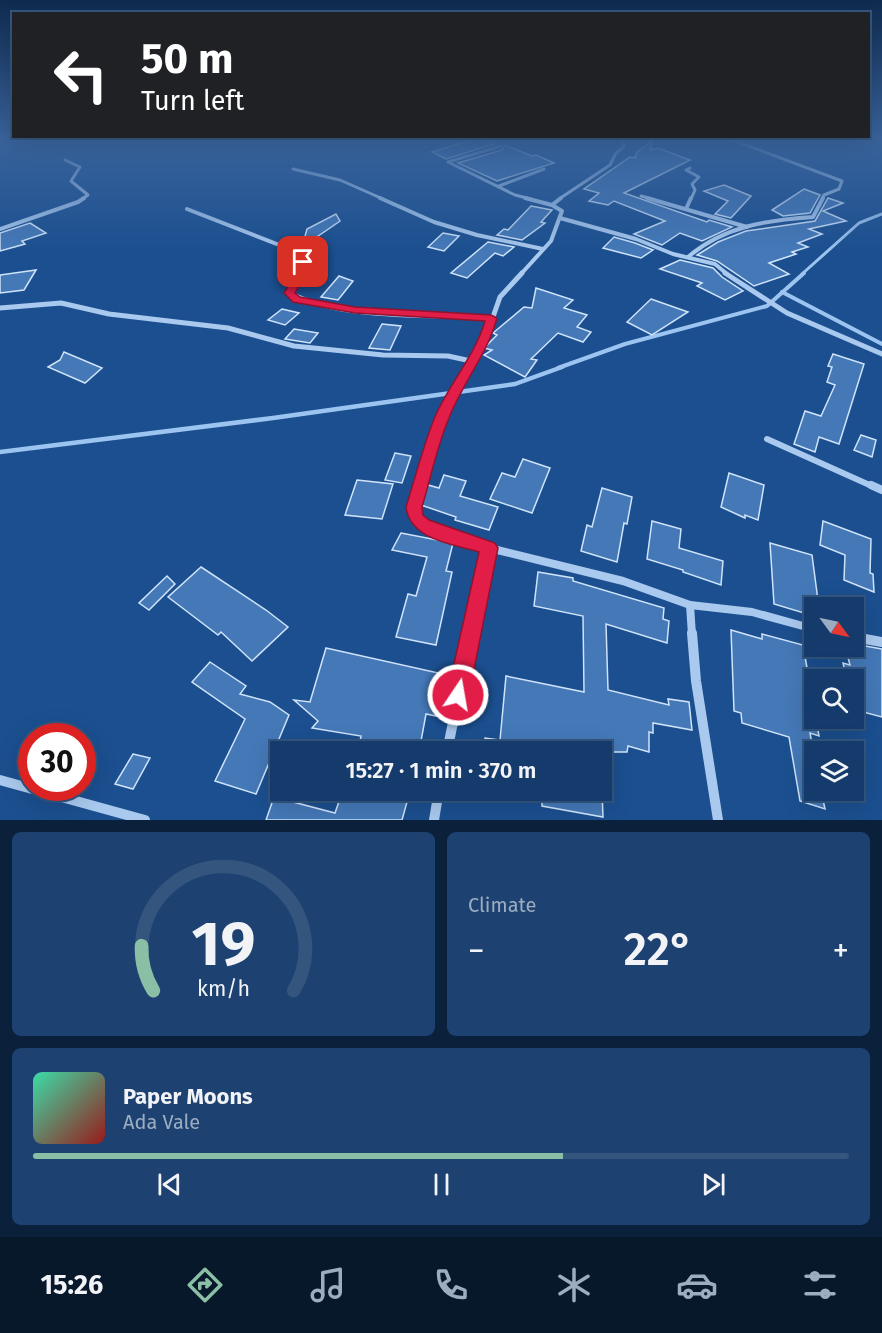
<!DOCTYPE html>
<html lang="en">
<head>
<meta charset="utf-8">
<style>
  body { margin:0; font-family:"Fira Sans",sans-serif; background:#1d4271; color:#f1f3f6; height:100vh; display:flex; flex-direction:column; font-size:22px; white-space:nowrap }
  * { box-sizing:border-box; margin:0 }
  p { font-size:20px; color:#9dadc1 }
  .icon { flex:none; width:33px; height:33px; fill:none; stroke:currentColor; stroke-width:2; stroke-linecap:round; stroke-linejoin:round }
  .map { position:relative; height:820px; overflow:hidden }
  .side { display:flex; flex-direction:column; gap:12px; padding:12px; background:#0b203b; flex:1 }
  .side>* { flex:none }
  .top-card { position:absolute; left:12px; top:12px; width:858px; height:126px; border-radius:0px; box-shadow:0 6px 24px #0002,0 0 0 2px #33557e; background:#202124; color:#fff; overflow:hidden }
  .needle { width:39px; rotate:123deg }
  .controls { position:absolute; left:804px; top:597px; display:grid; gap:12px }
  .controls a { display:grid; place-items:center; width:60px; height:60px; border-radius:0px; background:#143b6b; box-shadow:0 6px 24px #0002,0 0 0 2px #33557e; font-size:30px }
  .speed { position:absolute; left:18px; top:723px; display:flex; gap:12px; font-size:30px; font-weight:700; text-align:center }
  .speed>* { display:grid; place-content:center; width:78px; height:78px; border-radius:50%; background:#143b6b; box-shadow:0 6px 24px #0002,0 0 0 2px #33557e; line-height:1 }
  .speed .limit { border:9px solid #d22; background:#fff; color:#111 }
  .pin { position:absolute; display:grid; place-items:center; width:51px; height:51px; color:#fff; margin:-26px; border-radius:12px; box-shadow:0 3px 9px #0006 }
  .me { position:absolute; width:66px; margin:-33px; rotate:12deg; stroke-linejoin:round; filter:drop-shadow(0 0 4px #0008) }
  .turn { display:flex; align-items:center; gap:21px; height:126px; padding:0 30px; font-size:27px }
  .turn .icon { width:78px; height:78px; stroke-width:2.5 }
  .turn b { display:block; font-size:42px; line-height:51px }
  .big { font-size:45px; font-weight:600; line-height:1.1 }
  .side .card { flex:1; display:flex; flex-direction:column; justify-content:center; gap:9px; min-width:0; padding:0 21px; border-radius:9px; background:#1d4271 }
  .side .dial { align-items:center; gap:0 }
  .dial svg { height:156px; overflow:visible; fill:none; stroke:#33557e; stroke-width:7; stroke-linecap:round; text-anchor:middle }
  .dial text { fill:#f1f3f6; stroke:none }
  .song { display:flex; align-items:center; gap:18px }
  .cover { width:72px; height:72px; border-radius:9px; background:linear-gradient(135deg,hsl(160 70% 55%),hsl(0 70% 35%)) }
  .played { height:6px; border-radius:3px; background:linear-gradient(90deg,#8abfa5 65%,#33557e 65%) }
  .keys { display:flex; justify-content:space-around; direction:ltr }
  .heat { display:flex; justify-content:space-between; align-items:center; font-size:33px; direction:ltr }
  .side .tiles { flex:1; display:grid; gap:12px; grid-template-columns:1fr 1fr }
  .card:last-child { grid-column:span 2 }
  .trip { position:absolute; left:270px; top:741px; width:342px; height:60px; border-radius:0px; background:#143b6b; box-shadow:0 6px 24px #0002,0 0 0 2px #33557e; font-weight:600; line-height:60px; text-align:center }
  .tabs { display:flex; height:96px; justify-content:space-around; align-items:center; background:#08182b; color:#9dadc1 }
  .tabs .icon { width:42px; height:42px }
  .tabs .selected { color:#8abfa5 }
  .tabs b { font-size:27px; color:#f1f3f6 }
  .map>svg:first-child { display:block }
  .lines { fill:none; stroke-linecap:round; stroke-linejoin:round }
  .stream-far2 { stroke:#9cc4f0; stroke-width:3 }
  .stream-far1 { stroke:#9cc4f0; stroke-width:4 }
  .stream { stroke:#9cc4f0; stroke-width:4.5 }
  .building { fill:#4478b7; stroke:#cfe3fa; stroke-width:1.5 }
  .street-far5 { stroke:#a9c9ee; stroke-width:3 }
  .street-far4 { stroke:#a9c9ee; stroke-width:4 }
  .street-far3 { stroke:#a9c9ee; stroke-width:5 }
  .street-far2 { stroke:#a9c9ee; stroke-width:6 }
  .street-far1 { stroke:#a9c9ee; stroke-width:8 }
  .street { stroke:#a9c9ee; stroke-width:10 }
  .route { fill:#e11d48; stroke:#92132f; stroke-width:1.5 }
</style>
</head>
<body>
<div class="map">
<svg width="882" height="820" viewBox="0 0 882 820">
  <rect width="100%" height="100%" fill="#1b4f8f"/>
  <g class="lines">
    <path class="stream-far2" d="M 802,274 L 859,223 L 882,214"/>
    <g class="stream-far1">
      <path d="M 782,292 L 882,344"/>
      <path d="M 558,368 L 625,344 L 767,306 L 804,273"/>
    </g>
    <path class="stream" d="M 0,452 L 273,418 L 515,384 L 562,367"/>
  </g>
  <g class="building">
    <path d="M 475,139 L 497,143 L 446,159 L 432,152 Z"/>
    <path d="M 653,140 L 650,150 L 658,148 L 690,160 L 624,193 L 707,222 L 709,220 L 732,227 L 702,241 L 680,233 L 662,245 L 634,234 L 665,221 L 614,201 L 608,205 L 589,201 L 599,193 L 584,189 L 630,157 L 635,158 L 637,152 Z"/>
    <path d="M 505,145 L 532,156 L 536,155 L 554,163 L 497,181 L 458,163 L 502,150 Z"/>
    <path d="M 724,185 L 751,196 L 731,218 L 715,214 L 728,201 L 704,191 Z"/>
    <path d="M 804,189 L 820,195 L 810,213 L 783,216 L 772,210 Z"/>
    <path d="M 828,198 L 843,203 L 823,211 L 846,221 L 809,229 L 822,234 L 798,243 L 808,247 L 792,252 L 796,254 L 769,263 L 789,274 L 754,286 L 717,261 L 697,255 L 718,242 L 746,231 L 815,221 Z"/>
    <path d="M 531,206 L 552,210 L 541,222 L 545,223 L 522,240 L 497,235 L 504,229 L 508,230 Z"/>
    <path d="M 336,214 L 340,221 L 302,247 L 307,229 Z"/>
    <path d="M 30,223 L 46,233 L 22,241 L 25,244 L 0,251 L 0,233 Z"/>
    <path d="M 443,233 L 459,236 L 444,251 L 428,247 Z"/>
    <path d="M 614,237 L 635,243 L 653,250 L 641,258 L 603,248 Z"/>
    <path d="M 488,242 L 514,247 L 503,256 L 495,253 L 467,278 L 451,273 Z"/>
    <path d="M 680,260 L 713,268 L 722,277 L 743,291 L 725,300 L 697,286 L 702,283 L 660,269 Z"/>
    <path d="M 36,270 L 24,290 L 0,293 L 0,275 Z"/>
    <path d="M 339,276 L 353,281 L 338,300 L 321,297 Z"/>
    <path d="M 536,288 L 573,300 L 564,308 L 587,315 L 577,327 L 591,332 L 583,342 L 558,333 L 531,359 L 537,360 L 525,377 L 484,355 L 492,350 L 484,348 L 497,335 L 493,333 L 524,307 L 532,308 Z"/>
    <path d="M 651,299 L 688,312 L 652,335 L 627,322 Z"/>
    <path d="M 282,309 L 299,313 L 285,325 L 268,320 Z"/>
    <path d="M 382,324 L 401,326 L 390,350 L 369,348 Z"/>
    <path d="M 294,329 L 318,333 L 310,343 L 285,339 Z"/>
    <path d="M 64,352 L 102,368 L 85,383 L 48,367 L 60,360 Z"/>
    <path d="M 833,354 L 864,364 L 839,444 L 819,437 L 815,452 L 794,444 L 805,411 L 821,416 L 835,385 L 827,382 L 832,367 L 828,366 Z"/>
    <path d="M 861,435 L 876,440 L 872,457 L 854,450 Z"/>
    <path d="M 395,453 L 411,456 L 402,483 L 385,480 Z"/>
    <path d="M 523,459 L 550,468 L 532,513 L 490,499 L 502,473 L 515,477 Z"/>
    <path d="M 729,473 L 764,485 L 758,520 L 745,515 L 745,518 L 721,507 Z"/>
    <path d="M 444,475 L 466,481 L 460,496 L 498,507 L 489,530 L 455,520 L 456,517 L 421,505 L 428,485 L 439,488 Z"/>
    <path d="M 357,480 L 393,484 L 382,519 L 345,515 Z"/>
    <path d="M 602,488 L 632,497 L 627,524 L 624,523 L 617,562 L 581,551 L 587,525 L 592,527 Z"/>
    <path d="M 652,521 L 681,529 L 679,548 L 723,561 L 721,585 L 683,572 L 683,570 L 647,559 Z"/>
    <path d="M 823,521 L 871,539 L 870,573 L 873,574 L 874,592 L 844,580 L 845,555 L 820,545 Z"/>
    <path d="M 401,533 L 453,543 L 446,571 L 452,572 L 436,645 L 396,637 L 408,594 L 416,596 L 427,557 L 392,550 Z"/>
    <path d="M 770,543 L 812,555 L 819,608 L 814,608 L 814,616 L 774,604 Z"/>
    <path d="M 201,567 L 266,610 L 288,627 L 252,661 L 221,632 L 218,635 L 168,597 Z"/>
    <path d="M 538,572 L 573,578 L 573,581 L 664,608 L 663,619 L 669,621 L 667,643 L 606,624 L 608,690 L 669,705 L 668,699 L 689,702 L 692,730 L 653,723 L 653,733 L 649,732 L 649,752 L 628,746 L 627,752 L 484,752 L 485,738 L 500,740 L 506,676 L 584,692 L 583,616 L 534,606 Z"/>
    <path d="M 167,576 L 175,584 L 149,610 L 139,603 Z"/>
    <path d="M 731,630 L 762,639 L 762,634 L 803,645 L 819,736 L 810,733 L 814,755 L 814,790 L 821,790 L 825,809 L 800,801 L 789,737 L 742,723 L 741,713 L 734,711 Z"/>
    <path d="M 854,644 L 882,649 L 882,717 L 863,712 L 854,680 L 847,680 L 843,663 L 850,665 L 845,646 L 854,646 Z"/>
    <path d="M 326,648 L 443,674 L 436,716 L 426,714 L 419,752 L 358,752 L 361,736 L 312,728 L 318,721 L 294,700 L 310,702 Z"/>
    <path d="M 210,662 L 246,686 L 240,694 L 270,702 L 289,715 L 256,794 L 215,781 L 245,719 L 192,682 Z"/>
    <path d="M 133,754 L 150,758 L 133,789 L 115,784 Z"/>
    <path d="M 343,790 L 359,790 L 376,797 L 378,790 L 398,790 L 409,795 L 402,820 L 266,820 L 274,797 L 335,813 Z"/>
    <path d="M 542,790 L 602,790 L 603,817 L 542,806 Z"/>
  </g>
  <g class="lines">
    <g class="street-far5">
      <path d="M 730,139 L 842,181 L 839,189 L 824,195 L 822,199"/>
      <path d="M 501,146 L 448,162 L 515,195 L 531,199"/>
      <path d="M 65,160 L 80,167 L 71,181 L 88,195 L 82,199"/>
      <path d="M 690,168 L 686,170 L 699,177 L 692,184 L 695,190 L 691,199"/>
      <path d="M 293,169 L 340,180 L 383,199"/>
      <path d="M 499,186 L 544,169"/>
      <path d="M 641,196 L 652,199"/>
      <path d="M 559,199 L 610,165 L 616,153 L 624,147 L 622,139"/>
    </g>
    <g class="street-far4">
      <path d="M 380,198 L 434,222 L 477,235 L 543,249"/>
      <path d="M 647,198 L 747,227"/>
      <path d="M 552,205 L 561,198"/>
      <path d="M 187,209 L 305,255 L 299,274"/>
      <path d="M 686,209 L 691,198"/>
      <path d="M 560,218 L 636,239 L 673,254 L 715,264 L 727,274"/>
      <path d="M 0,229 L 78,202 L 84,198"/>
      <path d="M 688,257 C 724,226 768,220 813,217 L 823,198"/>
      <path d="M 521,274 L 551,241 L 562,211 L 552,205 L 525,198"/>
    </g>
    <g class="street-far3">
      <path d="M 299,273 L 289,293 C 343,320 431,314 491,318"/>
      <path d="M 725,273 L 787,313 L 882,354"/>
      <path d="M 0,308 L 61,303 L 109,314 L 228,328 L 294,346 L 383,355 L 448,356 L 471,361"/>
      <path d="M 466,368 L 487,334 L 500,297 L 522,273"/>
    </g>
    <g class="street-far2">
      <path d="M 767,439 L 874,487"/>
      <path d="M 420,487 L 441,419 L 467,367"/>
    </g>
    <g class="street-far1">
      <path d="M 421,485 L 414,507 L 416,517 L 433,530 L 489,548 L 623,581 L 690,605 L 752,612 L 814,629"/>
      <path d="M 871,485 L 882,490"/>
      <path d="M 690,605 L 692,635"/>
      <path d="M 471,635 L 489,548"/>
    </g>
    <g class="street">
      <path d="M 692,633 L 696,681 L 718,820"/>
      <path d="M 854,637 L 882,642"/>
      <path d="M 447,752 L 471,633"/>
      <path d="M 0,780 L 145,820"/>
      <path d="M 434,820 L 439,790"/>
    </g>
  </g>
  <linearGradient id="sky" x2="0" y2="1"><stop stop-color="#0f2b4f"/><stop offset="0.55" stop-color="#39639b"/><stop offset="1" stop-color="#39639b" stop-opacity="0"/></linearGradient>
  <rect width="882" height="253" fill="url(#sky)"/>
  <path class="route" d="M 303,259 L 307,262 L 301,282 L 295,293 L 300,297 L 355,307 L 491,315 L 497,318 C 488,353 462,384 449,418 C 437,446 431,477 422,507 L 423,515 L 429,520 L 495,543 L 498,548 L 469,695 L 465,702 L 458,706 L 450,702 L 447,695 L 479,552 C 453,544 410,540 406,507 C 415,478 423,447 434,419 C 448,385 475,356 485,321 L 355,313 L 293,302 L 284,293 L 291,282 L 298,262 Z"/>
</svg>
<div class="controls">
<a><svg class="needle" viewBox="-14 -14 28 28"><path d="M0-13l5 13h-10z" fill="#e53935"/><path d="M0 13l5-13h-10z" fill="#9dadc1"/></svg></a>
<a><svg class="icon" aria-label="search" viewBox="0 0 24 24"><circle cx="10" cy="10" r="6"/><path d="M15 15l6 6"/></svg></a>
<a><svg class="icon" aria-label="layers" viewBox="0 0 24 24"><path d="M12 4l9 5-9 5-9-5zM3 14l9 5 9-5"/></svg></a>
</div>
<div class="speed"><div class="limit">30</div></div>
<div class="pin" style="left:303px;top:262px;background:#d93025"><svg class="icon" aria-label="arrive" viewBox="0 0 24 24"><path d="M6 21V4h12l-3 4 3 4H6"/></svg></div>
<svg class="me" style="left:458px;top:695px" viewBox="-20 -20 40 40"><circle r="17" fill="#e11d48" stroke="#fff" stroke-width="3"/><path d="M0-11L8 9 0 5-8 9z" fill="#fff"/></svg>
<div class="trip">15:27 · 1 min · 370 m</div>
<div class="top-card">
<div class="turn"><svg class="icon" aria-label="left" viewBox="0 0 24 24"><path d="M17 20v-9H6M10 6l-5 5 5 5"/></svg><div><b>50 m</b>Turn left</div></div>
</div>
</div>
<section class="side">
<div class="tiles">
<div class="card dial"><svg viewBox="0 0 100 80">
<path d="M14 69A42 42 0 1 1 86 69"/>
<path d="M14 69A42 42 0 0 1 8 46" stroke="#8abfa5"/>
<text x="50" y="56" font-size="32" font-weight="700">19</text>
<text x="50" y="72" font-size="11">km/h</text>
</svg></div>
<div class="card"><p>Climate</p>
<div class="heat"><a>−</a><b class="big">22°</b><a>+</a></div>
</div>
<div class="card">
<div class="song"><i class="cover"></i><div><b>Paper Moons</b><p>Ada Vale</p></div></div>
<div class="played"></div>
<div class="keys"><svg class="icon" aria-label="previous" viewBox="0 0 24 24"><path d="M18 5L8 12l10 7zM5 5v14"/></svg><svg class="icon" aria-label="pause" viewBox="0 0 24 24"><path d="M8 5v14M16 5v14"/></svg><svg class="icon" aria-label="next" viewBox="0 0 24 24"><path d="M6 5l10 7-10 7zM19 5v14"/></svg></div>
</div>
</div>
</section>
<nav class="tabs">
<b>15:26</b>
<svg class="icon selected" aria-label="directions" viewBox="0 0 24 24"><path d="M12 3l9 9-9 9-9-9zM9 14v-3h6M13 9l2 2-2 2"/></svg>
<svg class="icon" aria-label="music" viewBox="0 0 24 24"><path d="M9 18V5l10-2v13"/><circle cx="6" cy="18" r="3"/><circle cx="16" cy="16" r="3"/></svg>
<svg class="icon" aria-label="phone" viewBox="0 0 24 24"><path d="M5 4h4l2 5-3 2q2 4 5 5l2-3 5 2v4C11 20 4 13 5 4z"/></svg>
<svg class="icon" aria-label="climate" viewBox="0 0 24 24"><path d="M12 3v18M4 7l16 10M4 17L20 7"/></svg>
<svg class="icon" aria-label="car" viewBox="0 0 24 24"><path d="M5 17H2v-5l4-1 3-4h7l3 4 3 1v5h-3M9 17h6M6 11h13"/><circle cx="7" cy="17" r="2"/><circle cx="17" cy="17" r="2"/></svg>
<svg class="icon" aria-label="filters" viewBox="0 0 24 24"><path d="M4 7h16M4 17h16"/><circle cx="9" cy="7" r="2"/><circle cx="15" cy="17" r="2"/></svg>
</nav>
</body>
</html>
